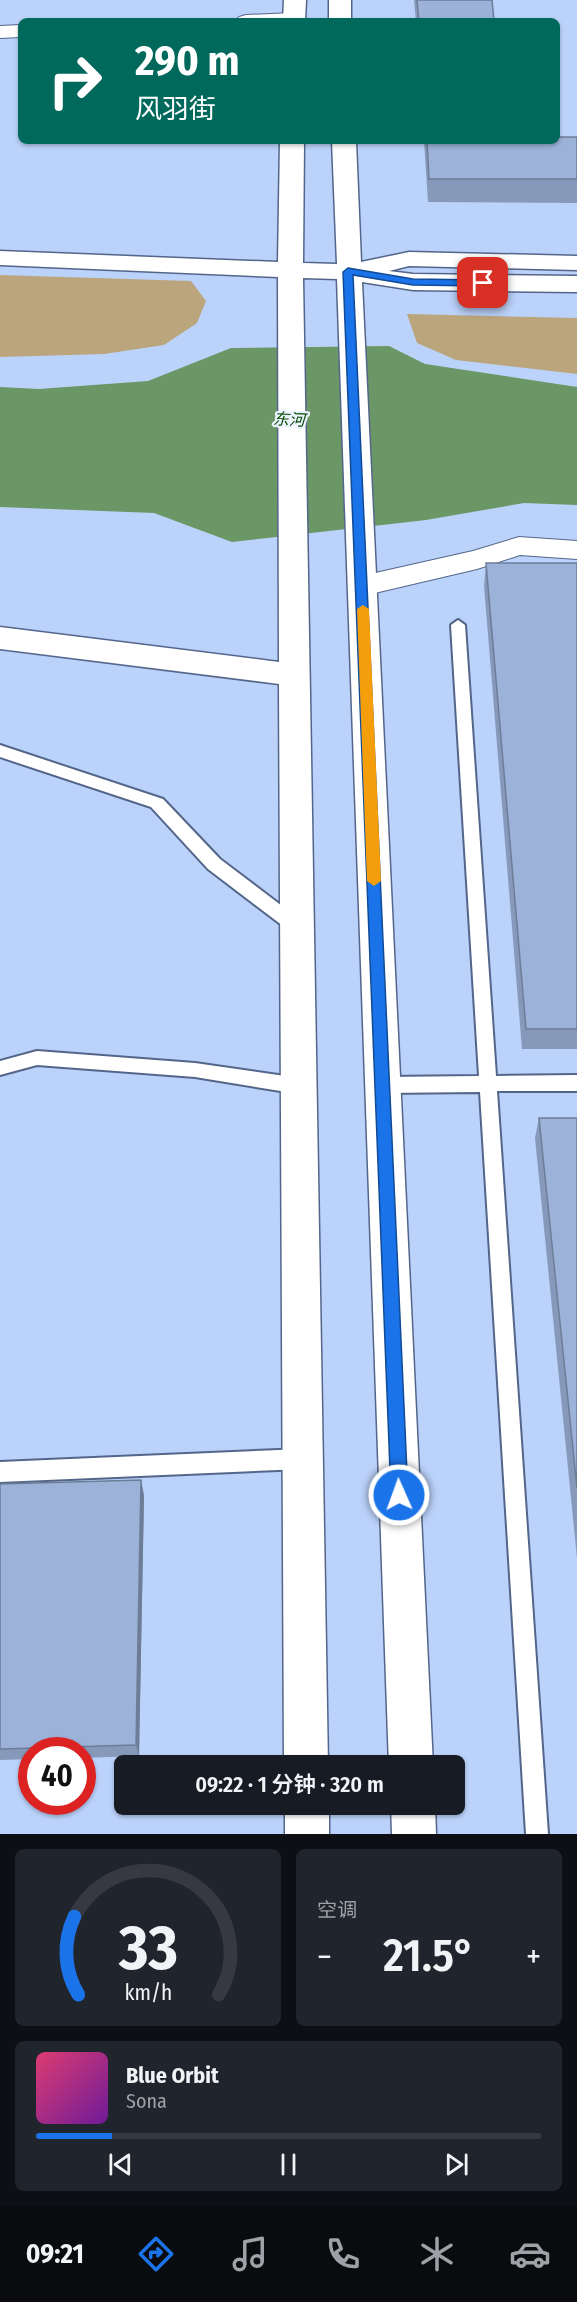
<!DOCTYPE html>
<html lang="zh">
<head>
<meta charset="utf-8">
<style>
  body { margin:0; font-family:"Fira Sans Condensed","Noto Sans SC",sans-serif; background:#20242c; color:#f1f3f6; height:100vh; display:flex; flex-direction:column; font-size:22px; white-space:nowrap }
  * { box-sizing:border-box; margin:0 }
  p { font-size:20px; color:#9ea1a6 }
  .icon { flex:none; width:33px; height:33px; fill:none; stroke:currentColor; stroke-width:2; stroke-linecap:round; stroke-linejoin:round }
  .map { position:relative; height:1834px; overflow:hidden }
  .side { display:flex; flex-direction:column; gap:15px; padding:15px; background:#0d0f14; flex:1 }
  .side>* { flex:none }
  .guide { position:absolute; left:18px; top:18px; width:542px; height:126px; border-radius:9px; box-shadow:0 2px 4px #0004; background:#00695c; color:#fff; overflow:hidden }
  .speed { position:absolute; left:18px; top:1737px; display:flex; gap:12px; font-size:30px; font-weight:700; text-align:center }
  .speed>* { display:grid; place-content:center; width:78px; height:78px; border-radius:50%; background:#171b24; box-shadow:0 2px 4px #0004; line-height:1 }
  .speed .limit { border:9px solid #d22; background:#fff; color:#111 }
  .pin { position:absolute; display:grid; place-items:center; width:51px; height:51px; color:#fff; margin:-26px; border-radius:12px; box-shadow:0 3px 9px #0006 }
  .me { position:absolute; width:66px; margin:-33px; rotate:358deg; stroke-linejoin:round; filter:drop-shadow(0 0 4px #0008) }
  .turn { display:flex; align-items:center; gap:21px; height:126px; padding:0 18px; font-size:27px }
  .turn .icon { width:78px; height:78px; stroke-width:2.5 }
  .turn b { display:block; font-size:42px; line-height:51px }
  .big { font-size:45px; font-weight:600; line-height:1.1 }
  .side .card { flex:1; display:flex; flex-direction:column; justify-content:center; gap:9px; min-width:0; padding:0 21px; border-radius:9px; background:#20242c }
  .side .dial { align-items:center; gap:0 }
  .dial svg { height:156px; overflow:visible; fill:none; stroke:#363941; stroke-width:7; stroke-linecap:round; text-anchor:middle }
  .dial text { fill:#f1f3f6; stroke:none }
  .song { display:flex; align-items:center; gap:18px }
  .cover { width:72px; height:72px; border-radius:9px; background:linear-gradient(135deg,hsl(340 70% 55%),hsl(280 70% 35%)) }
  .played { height:6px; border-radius:3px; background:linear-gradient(90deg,#1a73e8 15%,#363941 15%) }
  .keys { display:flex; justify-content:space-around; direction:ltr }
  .heat { display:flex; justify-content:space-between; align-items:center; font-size:33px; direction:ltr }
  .side .tiles { flex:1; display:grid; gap:15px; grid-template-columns:1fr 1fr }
  .card:last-child { grid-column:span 2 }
  .trip { position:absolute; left:114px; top:1755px; width:351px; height:60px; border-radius:9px; background:#171b24; box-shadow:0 2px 4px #0004; font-weight:600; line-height:60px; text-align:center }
  .dock { display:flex; height:96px; justify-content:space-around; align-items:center; background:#090b0e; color:#9ea1a6 }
  .dock .icon { width:42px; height:42px }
  .dock .on { color:#1a73e8 }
  .dock b { font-size:27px; color:#f1f3f6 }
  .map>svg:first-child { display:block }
  .green { fill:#bba57c }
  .water { fill:#6a9765 }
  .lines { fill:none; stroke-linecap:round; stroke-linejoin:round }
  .lane-casing { stroke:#536689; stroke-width:4 }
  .street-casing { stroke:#536689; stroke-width:2 }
  .secondary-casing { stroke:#536689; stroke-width:3 }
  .lane { fill:#fff; fill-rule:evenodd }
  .street { fill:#fff; fill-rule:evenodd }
  .secondary { fill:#fff; fill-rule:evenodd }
  .wall { fill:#8699bb }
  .shaded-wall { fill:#6d7d98 }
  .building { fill:#9cb2d9; stroke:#6d7d98; stroke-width:1.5 }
  .route { fill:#1a73e8; stroke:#114b97; stroke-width:1.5 }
  .slow { fill:#f59e0b }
  .labels { text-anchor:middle; stroke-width:4.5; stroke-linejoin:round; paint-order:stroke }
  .water-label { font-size:16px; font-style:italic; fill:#054900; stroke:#ebf2fe }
</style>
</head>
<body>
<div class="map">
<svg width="577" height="1834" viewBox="0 0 577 1834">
  <rect width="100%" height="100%" fill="#bbd2fa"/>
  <g class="green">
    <path d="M 0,275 L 191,281 L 206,301 L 197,323 L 164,345 L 104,354 L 0,357 Z"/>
    <path d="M 407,314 L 577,318 L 577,374 L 456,360 L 417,343 Z"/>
  </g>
  <path class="water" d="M 389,346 L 425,364 L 577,387 L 577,505 L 524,503 L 426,520 L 232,542 L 154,513 L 0,507 L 0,387 L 39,389 L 148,381 L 231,348 Z"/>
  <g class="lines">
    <defs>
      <g id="lane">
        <path d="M 458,620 L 465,625 L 496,1076 L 577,1075 L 577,1091 L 497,1091 L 548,1834 L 526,1834 L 480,1092 L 383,1093 L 377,1090 L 374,1085 L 377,1080 L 383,1077 L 479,1076 L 451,625 Z"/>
        <path d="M 0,745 L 163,799 L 220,859 L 303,922 L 305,927 L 303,932 L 297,934 L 291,932 L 208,869 L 151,807 L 0,757 Z"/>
        <path d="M 37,1051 L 195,1063 L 299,1078 L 305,1081 L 308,1086 L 305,1091 L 299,1094 L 195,1077 L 37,1065 L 0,1075 L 0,1061 Z"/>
        <path d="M 303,1449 L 310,1452 L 313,1459 L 310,1466 L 303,1469 L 0,1482 L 0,1462 Z"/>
      </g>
      <g id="street">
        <path d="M 294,13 L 301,15 L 304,19 L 303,21 L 236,21 L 239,17 L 246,15 Z"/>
        <path d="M 21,25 L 21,37 L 0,38 L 0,26 Z"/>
        <path d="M 519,537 L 577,541 L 577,559 L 520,555 L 477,569 L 362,596 L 352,593 L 348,586 L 352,579 L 362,576 L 473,551 Z"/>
      </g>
      <g id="secondary">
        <path d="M 284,0 L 306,0 L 305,21 L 283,21 Z"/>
        <rect x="329" y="0" width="22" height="21"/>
        <path d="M 280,141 L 304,141 L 303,263 L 337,264 L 332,141 L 356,141 L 361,262 L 409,252 L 577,256 L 577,270 L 409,266 L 389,271 L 413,274 L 577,276 L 577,292 L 413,290 L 362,282 L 433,1766 L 389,1766 L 337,279 L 303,278 L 328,1766 L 284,1766 L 279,684 L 0,649 L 0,627 L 279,662 L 278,277 L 0,265 L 0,251 L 278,262 Z"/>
        <rect x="285" y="1804" width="44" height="30"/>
        <path d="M 391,1804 L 435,1804 L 436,1834 L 392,1834 Z"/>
      </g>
    </defs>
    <use href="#lane" class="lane-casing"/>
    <use href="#street" class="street-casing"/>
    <use href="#secondary" class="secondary-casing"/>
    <use href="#lane" class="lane"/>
    <use href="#street" class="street"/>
    <use href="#secondary" class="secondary"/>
  </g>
  <g class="wall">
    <path d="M 414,0 L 492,0 L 494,21 L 416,21 Z"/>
    <path d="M 577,137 L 577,203 L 428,202 L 424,141 L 556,141 Z"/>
    <path d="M 486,563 L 577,563 L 577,1049 L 522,1049 L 484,586 Z"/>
    <path d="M 539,1118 L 577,1118 L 577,1558 L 535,1138 Z"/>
    <path d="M 141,1480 L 144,1496 L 139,1756 L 82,1758 L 82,1750 L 32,1750 L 32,1759 L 0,1760 L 0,1484 Z"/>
  </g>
  <path class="shaded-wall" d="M 141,1480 L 144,1496 L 139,1756 L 136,1745 Z"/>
  <g class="building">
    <path d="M 417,0 L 492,0 L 494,21 L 419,21 Z"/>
    <path d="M 556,137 L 577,137 L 577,179 L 429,179 L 427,141 L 556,141 Z"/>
    <path d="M 486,563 L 577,563 L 577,1029 L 526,1029 Z"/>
    <path d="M 539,1118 L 577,1118 L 577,1488 Z"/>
    <path d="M 141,1480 L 136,1745 L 0,1749 L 0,1484 Z"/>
  </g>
  <path class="route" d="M 348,268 L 413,279 L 483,280 L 488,283 L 483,286 L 413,285 L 353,275 L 408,1495 L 405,1501 L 399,1503 L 394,1501 L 391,1495 L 343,272 Z"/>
  <path class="slow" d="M 363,605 L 369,609 L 381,881 L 374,886 L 367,881 L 357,609 Z"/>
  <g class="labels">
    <g class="water-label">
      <text transform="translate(289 419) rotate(3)" y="6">东河</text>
    </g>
  </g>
</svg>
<div class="speed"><div class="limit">40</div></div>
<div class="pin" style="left:483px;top:283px;background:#d93025"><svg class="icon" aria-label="arrive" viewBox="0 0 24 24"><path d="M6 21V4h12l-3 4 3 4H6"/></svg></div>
<svg class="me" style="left:399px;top:1495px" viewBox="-20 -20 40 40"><circle r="17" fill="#1a73e8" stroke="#fff" stroke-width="3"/><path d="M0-11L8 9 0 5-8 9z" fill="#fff"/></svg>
<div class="trip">09:22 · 1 分钟 · 320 m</div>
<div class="guide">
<div class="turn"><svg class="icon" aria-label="right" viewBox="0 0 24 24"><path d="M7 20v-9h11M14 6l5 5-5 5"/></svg><div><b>290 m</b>风羽街</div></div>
</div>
</div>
<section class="side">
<div class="tiles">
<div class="card dial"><svg viewBox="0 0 100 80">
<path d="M14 69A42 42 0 1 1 86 69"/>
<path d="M14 69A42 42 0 0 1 12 29" stroke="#1a73e8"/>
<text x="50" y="56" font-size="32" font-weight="700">33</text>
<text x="50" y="72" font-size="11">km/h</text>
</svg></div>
<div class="card"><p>空调</p>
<div class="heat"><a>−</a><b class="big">21.5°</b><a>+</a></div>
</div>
<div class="card">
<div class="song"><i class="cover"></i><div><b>Blue Orbit</b><p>Sona</p></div></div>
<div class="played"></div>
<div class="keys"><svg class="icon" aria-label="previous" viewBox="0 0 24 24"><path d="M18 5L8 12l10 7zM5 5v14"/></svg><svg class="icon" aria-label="pause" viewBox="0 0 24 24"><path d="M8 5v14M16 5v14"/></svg><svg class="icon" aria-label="next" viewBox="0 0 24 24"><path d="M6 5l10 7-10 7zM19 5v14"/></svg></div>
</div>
</div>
</section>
<nav class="dock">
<b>09:21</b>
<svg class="icon on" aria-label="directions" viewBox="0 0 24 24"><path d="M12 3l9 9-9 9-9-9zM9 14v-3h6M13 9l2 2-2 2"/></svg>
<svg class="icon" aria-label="music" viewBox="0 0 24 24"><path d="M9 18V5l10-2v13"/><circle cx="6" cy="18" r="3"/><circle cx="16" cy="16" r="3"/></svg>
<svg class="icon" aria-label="phone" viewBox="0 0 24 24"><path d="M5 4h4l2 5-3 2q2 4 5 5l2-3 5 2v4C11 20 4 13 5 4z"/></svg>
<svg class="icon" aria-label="climate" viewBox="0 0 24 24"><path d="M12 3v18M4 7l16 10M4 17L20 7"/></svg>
<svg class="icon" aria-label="car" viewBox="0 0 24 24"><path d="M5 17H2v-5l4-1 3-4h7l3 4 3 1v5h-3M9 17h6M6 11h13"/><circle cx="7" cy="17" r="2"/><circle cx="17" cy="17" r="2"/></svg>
</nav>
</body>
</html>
